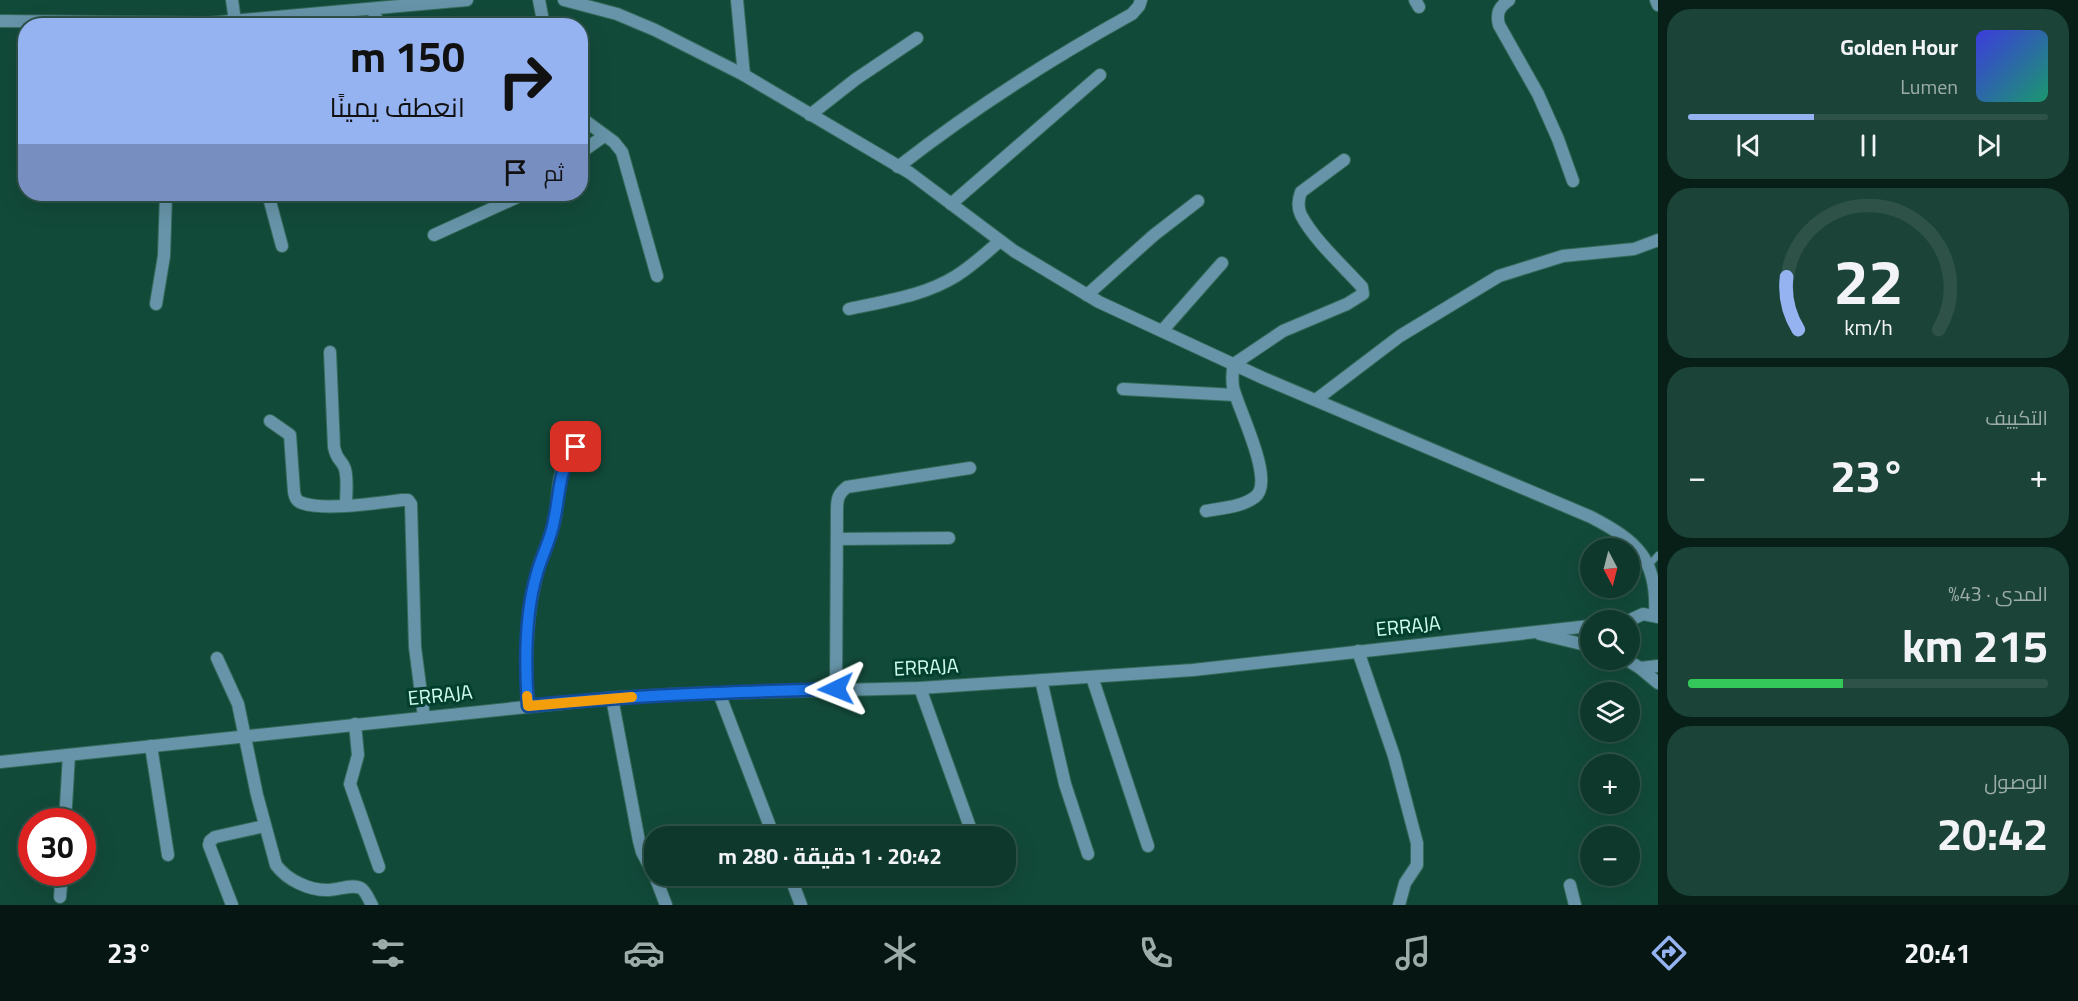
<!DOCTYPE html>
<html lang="ar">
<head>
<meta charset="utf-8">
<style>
  body { margin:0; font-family:Georgia,Cairo,serif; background:#1c4338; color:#f1f3f6; direction:rtl; height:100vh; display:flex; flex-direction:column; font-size:22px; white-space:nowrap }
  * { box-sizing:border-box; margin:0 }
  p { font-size:20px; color:#9baca9 }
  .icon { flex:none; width:33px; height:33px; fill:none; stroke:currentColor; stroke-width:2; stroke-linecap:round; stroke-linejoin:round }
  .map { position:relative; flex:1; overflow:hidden; direction:ltr }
  .sheet { display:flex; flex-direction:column; gap:9px; padding:9px; background:#081f18; width:420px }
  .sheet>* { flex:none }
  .hud { position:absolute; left:18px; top:18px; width:570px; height:183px; border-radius:24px; box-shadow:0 6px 24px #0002,0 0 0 2px #2e5248; direction:rtl; background:#95b2f1; color:#111; overflow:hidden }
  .needle { width:39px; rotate:173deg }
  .buttons { position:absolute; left:1580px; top:538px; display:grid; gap:12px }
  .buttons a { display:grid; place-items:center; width:60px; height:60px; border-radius:50%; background:#0e382c; box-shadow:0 6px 24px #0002,0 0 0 2px #2e5248; font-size:30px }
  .speed { position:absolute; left:18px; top:808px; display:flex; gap:12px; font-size:30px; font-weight:700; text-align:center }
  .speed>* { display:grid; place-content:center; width:78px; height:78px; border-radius:50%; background:#0e382c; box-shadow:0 6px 24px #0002,0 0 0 2px #2e5248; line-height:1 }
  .speed .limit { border:9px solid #d22; background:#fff; color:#111 }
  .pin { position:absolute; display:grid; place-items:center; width:51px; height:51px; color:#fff; margin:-26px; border-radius:12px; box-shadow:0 3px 9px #0006 }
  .me { position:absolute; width:66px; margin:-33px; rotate:268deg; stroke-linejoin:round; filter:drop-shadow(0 0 4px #0008) }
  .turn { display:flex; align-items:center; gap:21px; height:126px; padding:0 24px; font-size:27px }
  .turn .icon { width:78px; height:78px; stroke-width:2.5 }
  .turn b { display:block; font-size:42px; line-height:51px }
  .then { display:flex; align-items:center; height:57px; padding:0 24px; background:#0003; gap:12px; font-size:22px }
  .big { font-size:45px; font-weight:700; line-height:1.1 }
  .sheet .tile { flex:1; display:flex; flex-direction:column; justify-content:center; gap:9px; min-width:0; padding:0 21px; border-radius:24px; background:#1c4338 }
  .sheet .dial { align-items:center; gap:0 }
  .dial svg { height:156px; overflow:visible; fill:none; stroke:#2e5248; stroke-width:7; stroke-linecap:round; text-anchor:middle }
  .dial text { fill:#f1f3f6; stroke:none }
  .song { display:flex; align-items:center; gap:18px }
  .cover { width:72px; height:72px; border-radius:9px; background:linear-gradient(135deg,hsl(240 70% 55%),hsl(160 70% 35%)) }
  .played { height:6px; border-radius:3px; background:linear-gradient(90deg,#95b2f1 35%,#2e5248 35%) }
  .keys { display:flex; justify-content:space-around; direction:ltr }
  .heat { display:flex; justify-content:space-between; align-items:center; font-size:33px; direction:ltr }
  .charge { height:9px; border-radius:4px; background:linear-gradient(90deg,#34c759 43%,#2e5248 0) }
  .trip { position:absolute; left:644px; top:826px; width:372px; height:60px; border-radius:24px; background:#0e382c; box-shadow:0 6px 24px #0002,0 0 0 2px #2e5248; font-weight:700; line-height:60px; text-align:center; direction:rtl }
  .dock { display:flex; height:96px; justify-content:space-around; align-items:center; background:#061612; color:#9baca9 }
  .dock .icon { width:42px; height:42px }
  .dock .current { color:#95b2f1 }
  .dock b { font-size:27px; color:#f1f3f6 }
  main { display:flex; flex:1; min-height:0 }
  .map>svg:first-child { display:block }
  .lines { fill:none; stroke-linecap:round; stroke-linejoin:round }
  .service-casing { stroke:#346a5a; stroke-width:8 }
  .minor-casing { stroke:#346a5a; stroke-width:14 }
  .service { stroke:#6794a9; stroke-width:6 }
  .minor { stroke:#6794a9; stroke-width:12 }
  .route-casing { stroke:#114b97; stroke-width:15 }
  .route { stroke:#1a73e8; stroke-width:10 }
  .slow { stroke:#f59e0b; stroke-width:10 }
  .labels { text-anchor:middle; stroke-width:6; stroke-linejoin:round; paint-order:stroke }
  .street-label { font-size:20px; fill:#cdfbe9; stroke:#033f2f }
</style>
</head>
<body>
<main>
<section class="sheet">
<div class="tile">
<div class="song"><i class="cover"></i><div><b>Golden Hour</b><p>Lumen</p></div></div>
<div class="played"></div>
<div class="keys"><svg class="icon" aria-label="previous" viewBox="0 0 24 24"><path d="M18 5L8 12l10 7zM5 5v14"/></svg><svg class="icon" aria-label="pause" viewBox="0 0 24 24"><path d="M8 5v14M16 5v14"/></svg><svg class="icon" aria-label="next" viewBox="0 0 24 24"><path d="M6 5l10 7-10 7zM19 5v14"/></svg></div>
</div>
<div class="tile dial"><svg viewBox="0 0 100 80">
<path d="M14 69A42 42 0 1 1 86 69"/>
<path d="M14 69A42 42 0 0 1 8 42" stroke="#95b2f1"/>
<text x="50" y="56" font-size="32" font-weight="700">22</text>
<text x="50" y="72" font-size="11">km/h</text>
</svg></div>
<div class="tile"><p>التكييف</p>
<div class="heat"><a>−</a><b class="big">23°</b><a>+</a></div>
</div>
<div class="tile"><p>المدى · 43%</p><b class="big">215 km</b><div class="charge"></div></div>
<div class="tile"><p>الوصول</p><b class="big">20:42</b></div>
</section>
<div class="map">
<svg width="1658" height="905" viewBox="0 0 1658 905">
  <rect width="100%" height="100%" fill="#124a3a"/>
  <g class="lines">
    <defs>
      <path id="service" d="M 1649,565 L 1658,555"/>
      <g id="minor">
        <path d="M 232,0 L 235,21"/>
        <path d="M 539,0 L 544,26"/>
        <path d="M 564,0 L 617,14 L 655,30 L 744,75 L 910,173 L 1014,251 L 1099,302 L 1263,378 L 1591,517 C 1637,541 1658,559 1655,615"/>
        <path d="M 737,0 L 744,75"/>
        <path d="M 1415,0 L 1419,7"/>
        <path d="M 1509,0 C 1499,7 1496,13 1499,25 L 1538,94 L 1558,139 L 1573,181"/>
        <path d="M 1656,0 L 1658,5"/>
        <path d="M 372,9 L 380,26"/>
        <path d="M 0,21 L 209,23 L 467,0"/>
        <path d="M 810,115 L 856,79 L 917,38"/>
        <path d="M 580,117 L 614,142 L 622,152 L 657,276"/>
        <path d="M 580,153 L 604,136"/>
        <path d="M 898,167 C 972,109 1051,59 1132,14 L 1139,6 L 1141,0"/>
        <path d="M 268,194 L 282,246"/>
        <path d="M 951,204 L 1100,75"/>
        <path d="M 434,235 L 524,194"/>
        <path d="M 1087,295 L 1154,235 L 1198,201"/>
        <path d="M 156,304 L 164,256 L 166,194"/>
        <path d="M 849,309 C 885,301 924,296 956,276 C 972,266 986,253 1000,241"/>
        <path d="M 1162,331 L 1222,263"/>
        <path d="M 330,352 L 334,447 C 337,462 342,459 345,469 C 348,480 346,494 346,505"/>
        <path d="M 1123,389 L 1235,395"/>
        <path d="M 1317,399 L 1400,336 L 1499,276 L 1563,256 L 1634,249 L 1658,240"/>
        <path d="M 270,421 L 290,435 L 294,492 C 295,497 296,501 302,503 C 324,511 377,503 402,500 L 408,500 L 411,504 L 415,647 L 424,717"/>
        <path d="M 1206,511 C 1222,508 1242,507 1255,497 C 1276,482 1238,409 1233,387 C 1232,379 1232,372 1234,364 L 1283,331 L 1347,304 L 1363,294 L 1362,287 C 1343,266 1314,240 1301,215 C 1297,207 1298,200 1301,192 L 1344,160"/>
        <path d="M 837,539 L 949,538"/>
        <path d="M 1628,621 L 1643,614 L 1658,617"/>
        <path d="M 1540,634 L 1590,646"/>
        <path d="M 1358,651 L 1394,756 L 1417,843 L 1417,865 L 1405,883 L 1399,905"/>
        <path d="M 217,658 L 238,704 L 257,795 L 276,865 C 287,880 310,891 329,890 C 338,890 354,883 362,889 C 366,892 369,900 372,905"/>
        <path d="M 1627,660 L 1640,668 L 1658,666"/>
        <path d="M 1640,668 L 1658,683"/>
        <path d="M 1092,677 L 1148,846"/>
        <path d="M 1041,680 L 1065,784 L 1088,854"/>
        <path d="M 920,688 L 971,830"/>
        <path d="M 836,689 L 837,510 C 837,499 838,494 847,487 L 970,468"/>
        <path d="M 719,693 L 774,837"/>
        <path d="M 612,698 L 639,841 L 642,852 L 654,875"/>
        <path d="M 528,706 C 525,663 526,619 536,577 C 540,557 551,539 555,519 C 558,499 557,474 568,456 C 574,447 584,442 593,436"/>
        <path d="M 355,724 L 358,755 L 350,784 L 379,867"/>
        <path d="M 151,746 L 168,855"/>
        <path d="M 0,762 L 612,698 L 681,694 L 920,688 L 1193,670 L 1590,626"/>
        <path d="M 65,822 L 69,755"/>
        <path d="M 655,876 L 666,905"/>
        <path d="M 790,876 L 801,905"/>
        <path d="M 1570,885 L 1575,905"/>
        <path d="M 60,897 L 62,873"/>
        <path d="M 232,905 L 209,845 L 210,841 L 215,837 L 265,826"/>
      </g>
    </defs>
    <use href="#service" class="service-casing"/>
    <use href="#minor" class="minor-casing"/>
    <use href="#service" class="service"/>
    <use href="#minor" class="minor"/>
  </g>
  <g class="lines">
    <defs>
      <path id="route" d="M 576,447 C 558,468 560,495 554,521 C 551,539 542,555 537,573 C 525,613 525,665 528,706 C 630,695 733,692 836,689"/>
    </defs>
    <use href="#route" class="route-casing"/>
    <use href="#route" class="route"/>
    <path class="slow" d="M 527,696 L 528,706 L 632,697"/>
  </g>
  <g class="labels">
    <g class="street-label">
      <text transform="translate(1408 626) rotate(-6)" y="7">ERRAJA</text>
      <text transform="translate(926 667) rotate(-3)" y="7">ERRAJA</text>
      <text transform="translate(440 695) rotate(-6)" y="7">ERRAJA</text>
    </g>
  </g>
</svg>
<div class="buttons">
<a><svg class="needle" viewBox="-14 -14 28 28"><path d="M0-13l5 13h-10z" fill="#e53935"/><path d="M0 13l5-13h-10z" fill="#9baca9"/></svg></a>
<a><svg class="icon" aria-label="search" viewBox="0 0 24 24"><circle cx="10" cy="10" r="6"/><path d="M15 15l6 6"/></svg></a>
<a><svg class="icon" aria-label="layers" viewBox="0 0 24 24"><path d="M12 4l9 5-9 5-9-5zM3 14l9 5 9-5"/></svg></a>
<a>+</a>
<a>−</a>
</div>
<div class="speed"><div class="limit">30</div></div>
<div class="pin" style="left:576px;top:447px;background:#d93025"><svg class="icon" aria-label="arrive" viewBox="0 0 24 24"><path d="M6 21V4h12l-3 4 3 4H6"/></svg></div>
<svg class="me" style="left:836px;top:689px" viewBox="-20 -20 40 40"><path d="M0-17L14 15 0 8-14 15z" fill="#1a73e8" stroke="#fff" stroke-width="4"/></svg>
<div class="trip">20:42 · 1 دقيقة · 280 m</div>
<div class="hud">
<div class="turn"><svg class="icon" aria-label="right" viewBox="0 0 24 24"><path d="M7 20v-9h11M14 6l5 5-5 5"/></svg><div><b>150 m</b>انعطف يمينًا</div></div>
<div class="then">ثم<svg class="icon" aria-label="arrive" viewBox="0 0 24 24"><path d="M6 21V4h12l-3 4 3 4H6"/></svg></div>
</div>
</div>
</main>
<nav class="dock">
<b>20:41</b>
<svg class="icon current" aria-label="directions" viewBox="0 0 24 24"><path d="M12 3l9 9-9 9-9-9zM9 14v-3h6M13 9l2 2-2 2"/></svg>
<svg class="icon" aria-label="music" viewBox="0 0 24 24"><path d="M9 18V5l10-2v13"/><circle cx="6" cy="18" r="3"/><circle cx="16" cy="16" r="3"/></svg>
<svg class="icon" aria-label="phone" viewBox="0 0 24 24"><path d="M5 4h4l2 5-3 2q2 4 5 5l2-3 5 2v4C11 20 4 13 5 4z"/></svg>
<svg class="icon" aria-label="climate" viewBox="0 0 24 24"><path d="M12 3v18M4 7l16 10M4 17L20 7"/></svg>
<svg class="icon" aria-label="car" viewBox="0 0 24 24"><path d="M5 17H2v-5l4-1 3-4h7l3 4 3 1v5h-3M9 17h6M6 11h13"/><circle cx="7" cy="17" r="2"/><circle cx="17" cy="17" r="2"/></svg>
<svg class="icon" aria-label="filters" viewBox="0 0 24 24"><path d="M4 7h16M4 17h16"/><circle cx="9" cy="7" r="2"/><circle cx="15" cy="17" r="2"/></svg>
<b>23°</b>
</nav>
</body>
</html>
